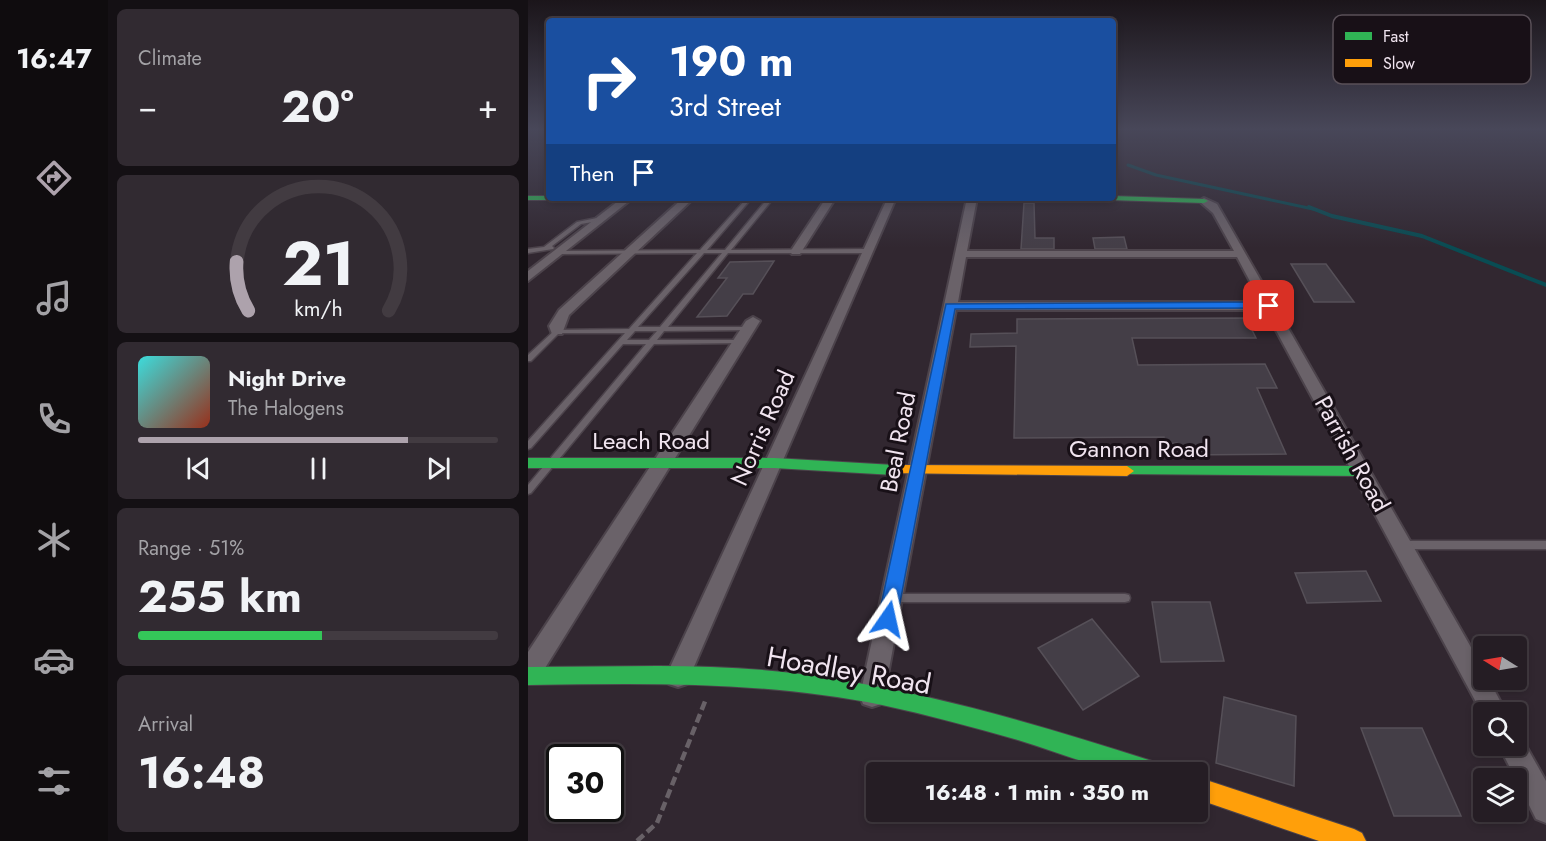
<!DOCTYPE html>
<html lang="en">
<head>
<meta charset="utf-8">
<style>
  body { margin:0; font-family:Jost,sans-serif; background:#312a31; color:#f1f3f6; height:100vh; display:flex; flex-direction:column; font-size:22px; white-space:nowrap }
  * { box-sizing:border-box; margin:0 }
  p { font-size:20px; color:#a3a2a6 }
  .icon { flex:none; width:33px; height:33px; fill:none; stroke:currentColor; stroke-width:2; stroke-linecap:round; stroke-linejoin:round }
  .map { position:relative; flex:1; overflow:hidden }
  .drawer { display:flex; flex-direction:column; gap:9px; padding:9px; background:#141014; width:420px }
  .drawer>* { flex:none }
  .top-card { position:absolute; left:18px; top:18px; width:570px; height:183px; border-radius:6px; box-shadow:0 3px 9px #0003,0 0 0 2px #423b41; background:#1a4fa0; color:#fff; overflow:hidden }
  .needle { width:39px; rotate:281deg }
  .fabs { position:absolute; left:945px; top:636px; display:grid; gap:12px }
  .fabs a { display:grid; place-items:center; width:54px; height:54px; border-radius:6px; background:#251d24; box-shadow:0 3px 9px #0003,0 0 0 2px #423b41; font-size:30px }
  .speed { position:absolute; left:18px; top:744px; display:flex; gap:12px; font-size:30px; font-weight:700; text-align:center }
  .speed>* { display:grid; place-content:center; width:78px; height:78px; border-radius:50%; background:#251d24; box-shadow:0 3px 9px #0003,0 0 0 2px #423b41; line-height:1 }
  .speed .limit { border:3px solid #111; border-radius:9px; background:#fff; color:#111 }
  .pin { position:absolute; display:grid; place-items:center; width:51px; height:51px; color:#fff; margin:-26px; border-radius:12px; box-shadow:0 3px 9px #0006 }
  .me { position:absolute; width:66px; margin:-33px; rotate:11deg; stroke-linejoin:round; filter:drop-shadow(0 0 4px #0008) }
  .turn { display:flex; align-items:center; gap:21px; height:126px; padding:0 24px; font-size:27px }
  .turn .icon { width:78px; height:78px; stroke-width:2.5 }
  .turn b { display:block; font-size:42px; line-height:51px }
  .then { display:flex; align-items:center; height:57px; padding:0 24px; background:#0003; gap:12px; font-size:22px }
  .big { font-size:45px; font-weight:700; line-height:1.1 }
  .drawer .widget { flex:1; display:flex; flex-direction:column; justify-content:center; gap:9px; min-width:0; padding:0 21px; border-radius:9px; background:#312a31 }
  .drawer .dial { align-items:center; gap:0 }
  .dial svg { height:156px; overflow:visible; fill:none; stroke:#423b41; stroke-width:7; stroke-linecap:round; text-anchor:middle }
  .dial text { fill:#f1f3f6; stroke:none }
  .song { display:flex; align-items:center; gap:18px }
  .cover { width:72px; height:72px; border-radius:9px; background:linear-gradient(135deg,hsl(180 70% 55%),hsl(10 70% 35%)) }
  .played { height:6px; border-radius:3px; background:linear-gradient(90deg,#ada2ac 75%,#423b41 75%) }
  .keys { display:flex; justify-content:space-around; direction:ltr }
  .heat { display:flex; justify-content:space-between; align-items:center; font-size:33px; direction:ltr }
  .charge { height:9px; border-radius:4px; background:linear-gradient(90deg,#34c759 51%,#423b41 0) }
  .trip { position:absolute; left:338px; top:762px; width:342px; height:60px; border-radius:6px; background:#251d24; box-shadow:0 3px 9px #0003,0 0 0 2px #423b41; font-weight:700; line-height:60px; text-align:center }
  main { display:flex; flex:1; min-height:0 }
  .tab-bar { display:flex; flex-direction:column; width:108px; justify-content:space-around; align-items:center; background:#0f0c0e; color:#a3a2a6 }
  .tab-bar .icon { width:42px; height:42px }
  .tab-bar .selected { color:#ada2ac }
  .tab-bar b { font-size:27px; color:#f1f3f6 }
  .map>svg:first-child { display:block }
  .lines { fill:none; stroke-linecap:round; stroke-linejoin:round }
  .stream-far1 { stroke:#094c53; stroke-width:3 }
  .stream { stroke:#094c53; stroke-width:4 }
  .building { fill:#443e47; stroke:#565058; stroke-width:1.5 }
  .lane-casing { stroke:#4c434b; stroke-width:3 }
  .street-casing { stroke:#4c434b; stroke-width:4 }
  .fast-casing { stroke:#4c434b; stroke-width:2 }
  .slow-casing { stroke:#4c434b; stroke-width:2 }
  .path { stroke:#686167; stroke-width:4.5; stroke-dasharray:9 4.5; stroke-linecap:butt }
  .lane { fill:#6a6269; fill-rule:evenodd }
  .street { fill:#6a6269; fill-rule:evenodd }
  .fast { fill:#30b455; fill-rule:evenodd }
  .slow { fill:#ff9f0a; fill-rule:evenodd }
  .route { fill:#1a73e8; stroke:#114b97; stroke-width:1.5 }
  .labels { text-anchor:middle; stroke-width:6; stroke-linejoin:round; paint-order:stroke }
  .street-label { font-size:24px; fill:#f0e4ef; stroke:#181017 }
  .near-street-label { font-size:28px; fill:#f0e4ef; stroke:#181017 }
  .key { fill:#181017; stroke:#595058; stroke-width:1.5 }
  .key-label { font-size:16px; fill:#f0e4ef }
</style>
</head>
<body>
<main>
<nav class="tab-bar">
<b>16:47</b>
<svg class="icon selected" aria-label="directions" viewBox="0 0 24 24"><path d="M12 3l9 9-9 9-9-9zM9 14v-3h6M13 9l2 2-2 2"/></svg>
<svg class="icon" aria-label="music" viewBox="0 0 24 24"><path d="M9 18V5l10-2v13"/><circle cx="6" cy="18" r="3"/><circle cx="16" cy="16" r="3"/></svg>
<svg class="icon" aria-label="phone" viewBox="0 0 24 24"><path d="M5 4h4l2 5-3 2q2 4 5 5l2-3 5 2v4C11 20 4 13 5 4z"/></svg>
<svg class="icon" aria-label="climate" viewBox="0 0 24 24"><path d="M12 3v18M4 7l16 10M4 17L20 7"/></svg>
<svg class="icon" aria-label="car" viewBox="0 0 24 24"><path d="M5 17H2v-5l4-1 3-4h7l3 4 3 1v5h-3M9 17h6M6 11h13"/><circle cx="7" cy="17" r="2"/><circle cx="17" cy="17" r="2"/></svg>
<svg class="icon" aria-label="filters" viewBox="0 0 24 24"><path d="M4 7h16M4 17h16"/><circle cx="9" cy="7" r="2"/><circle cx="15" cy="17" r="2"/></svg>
</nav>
<section class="drawer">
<div class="widget"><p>Climate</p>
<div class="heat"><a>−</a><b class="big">20°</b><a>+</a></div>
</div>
<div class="widget dial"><svg viewBox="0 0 100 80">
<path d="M14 69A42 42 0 1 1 86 69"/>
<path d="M14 69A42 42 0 0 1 8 44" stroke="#ada2ac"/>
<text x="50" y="56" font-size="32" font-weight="700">21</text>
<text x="50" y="72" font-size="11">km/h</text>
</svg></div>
<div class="widget">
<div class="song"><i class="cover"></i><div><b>Night Drive</b><p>The Halogens</p></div></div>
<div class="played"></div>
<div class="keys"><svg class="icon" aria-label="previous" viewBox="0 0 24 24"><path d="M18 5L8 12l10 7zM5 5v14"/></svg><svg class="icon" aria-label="pause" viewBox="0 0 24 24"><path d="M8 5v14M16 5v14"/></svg><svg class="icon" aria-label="next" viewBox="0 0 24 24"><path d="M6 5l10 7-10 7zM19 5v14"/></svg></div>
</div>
<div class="widget"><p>Range · 51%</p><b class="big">255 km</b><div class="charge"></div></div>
<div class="widget"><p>Arrival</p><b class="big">16:48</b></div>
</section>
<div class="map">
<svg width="1018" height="841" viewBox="0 0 1018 841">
  <rect width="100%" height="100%" fill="#312730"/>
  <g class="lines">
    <path class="stream-far1" d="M 600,165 L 628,175 L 785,209"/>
    <path class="stream" d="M 781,207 L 804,216 L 894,236 L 1018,285"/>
  </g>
  <g class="building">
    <path d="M 496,203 L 506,203 L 507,238 L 526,238 L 526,249 L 493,249 Z"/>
    <path d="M 596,237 L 599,249 L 567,249 L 565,238 Z"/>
    <path d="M 246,261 L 225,294 L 215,294 L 199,316 L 169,317 L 199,278 L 190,278 L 202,262 Z"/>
    <path d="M 763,264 L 798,264 L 826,302 L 786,302 Z"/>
    <path d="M 718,318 L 728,338 L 604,338 L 610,365 L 737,364 L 749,388 L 729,388 L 758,454 L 652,455 L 649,443 L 637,444 L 636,437 L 486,438 L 488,346 L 442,347 L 443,334 L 489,333 L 489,319 Z"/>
    <path d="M 838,571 L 853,601 L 779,603 L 767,573 Z"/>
    <path d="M 624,602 L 682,602 L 696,661 L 633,662 Z"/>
    <path d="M 564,619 L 611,676 L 555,710 L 510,648 Z"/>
    <path d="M 696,697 L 768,716 L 766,786 L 688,763 Z"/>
    <path d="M 833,728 L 894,728 L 933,816 L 866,816 Z"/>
  </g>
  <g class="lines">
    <defs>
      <g id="lane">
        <path d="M 219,198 L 223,199 L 179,250 L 197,250 L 240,198 L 244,198 L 244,200 L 203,250 L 341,249 L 344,251 L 341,253 L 200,253 L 140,327 L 219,327 L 222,329 L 221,330 L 136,331 L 129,340 L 212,340 L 216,342 L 214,343 L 126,344 L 3,493 L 0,494 L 0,485 L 118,344 L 95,344 L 3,448 L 0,449 L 0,441 L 97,333 L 31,333 L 3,361 L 0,361 L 0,355 L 27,330 L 101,329 L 169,253 L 33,254 L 30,252 L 31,251 L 172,250 ZM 176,253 L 194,253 L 132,327 L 110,327 ZM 107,331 L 129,331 L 121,340 L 99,340 Z"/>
        <path d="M 74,217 L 76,218 L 76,220 L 53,224 L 24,246 L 26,248 L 25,249 L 0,253 L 0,249 L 16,247 L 49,222 Z"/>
        <path d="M 875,541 L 1018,541 L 1018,549 L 875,549 L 871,548 L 870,545 L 871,542 Z"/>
        <path d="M 364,594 L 597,594 L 601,595 L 602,598 L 601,601 L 597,602 L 364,602 L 360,601 L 359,598 L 360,595 Z"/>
      </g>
      <g id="street">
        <path d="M 94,198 L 105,198 L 0,281 L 0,271 Z"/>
        <path d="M 155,198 L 166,198 L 41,315 L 34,334 L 24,334 L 21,326 L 31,310 Z"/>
        <path d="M 298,198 L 307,199 L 272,254 L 264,254 L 262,252 Z"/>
        <path d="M 368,198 L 162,676 L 159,684 L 150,687 L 141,684 L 138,676 L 359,199 Z"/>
        <path d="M 439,198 L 449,198 L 439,251 L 706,251 L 685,213 L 671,201 L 676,198 L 689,204 L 956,670 L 956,680 L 961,680 L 978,712 L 956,712 L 956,717 L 737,310 L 428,310 L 356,696 L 353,704 L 344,707 L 335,704 L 332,696 ZM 438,257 L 709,257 L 733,302 L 430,302 Z"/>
        <path d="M 225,317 L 232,321 L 9,681 L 0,684 L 0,652 L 218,321 Z"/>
        <path d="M 988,735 L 993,737 L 1018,781 L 1018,823 L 1008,819 L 971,746 L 988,746 Z"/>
      </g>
      <g id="fast">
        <path d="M 0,196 L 21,196 L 21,198 L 585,198 L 585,196 L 676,199 L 680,201 L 676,203 L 582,200 L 0,200 Z"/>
        <path d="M 0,458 L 246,458 L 366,465 L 373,470 L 366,475 L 246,468 L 0,468 Z"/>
        <path d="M 599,466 L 834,466 L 841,471 L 834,476 L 594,474 L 592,471 L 594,468 Z"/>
        <path d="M 130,666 C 189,666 248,669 307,679 C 415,696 520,728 624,761 L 632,764 L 635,772 C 586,778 537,754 490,740 C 445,727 400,715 354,705 C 237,681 119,683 0,685 L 0,667 Z"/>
      </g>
      <g id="slow">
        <path d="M 366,465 L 599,466 L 606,471 L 599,476 L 361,473 L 359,470 Z"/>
        <path d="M 669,777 L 826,829 L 834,833 L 838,841 L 791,841 L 669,799 Z"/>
      </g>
    </defs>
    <use href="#lane" class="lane-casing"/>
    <use href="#street" class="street-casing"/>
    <use href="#fast" class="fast-casing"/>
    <use href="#slow" class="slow-casing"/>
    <path class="path" d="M 109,841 L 129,823 L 178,699"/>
    <use href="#lane" class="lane"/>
    <use href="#street" class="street"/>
    <use href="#fast" class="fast"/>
    <use href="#slow" class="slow"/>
  </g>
  <linearGradient id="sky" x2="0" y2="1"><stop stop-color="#1b151a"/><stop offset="0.52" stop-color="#484759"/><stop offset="1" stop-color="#484759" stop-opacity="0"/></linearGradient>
  <rect width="1018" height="248" fill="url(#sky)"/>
  <path class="route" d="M 741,302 L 745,303 L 745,308 L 427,309 L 369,619 L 366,625 L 360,627 L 353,625 L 350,619 L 418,304 Z"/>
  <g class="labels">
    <g class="street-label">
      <text transform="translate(235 428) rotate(-66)" y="8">Norris Road</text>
      <text x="123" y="449">Leach Road</text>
      <text transform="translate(370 442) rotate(-79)" y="8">Beal Road</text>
      <text x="611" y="457">Gannon Road</text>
      <text transform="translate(824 454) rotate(61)" y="8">Parrish Road</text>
    </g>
    <g class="near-street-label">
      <text transform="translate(321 670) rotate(10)" y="10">Hoadley Road</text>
    </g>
  </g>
  <rect x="805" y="15" width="198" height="69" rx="9" class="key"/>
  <rect x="817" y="32" width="27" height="8" fill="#30b455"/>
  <rect x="817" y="59" width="27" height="8" fill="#ff9f0a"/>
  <g class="key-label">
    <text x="855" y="42">Fast</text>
    <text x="855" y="69">Slow</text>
  </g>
</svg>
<div class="fabs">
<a><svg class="needle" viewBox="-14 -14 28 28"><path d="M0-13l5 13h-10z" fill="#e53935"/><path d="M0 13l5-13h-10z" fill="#a3a2a6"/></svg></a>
<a><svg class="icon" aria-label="search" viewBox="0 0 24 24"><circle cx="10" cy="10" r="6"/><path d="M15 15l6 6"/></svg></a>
<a><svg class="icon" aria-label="layers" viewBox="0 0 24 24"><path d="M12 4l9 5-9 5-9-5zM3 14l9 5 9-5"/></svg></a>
</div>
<div class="speed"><div class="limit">30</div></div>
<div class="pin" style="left:741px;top:306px;background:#d93025"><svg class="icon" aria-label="arrive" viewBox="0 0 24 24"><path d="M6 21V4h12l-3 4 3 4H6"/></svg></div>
<svg class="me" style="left:360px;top:619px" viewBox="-20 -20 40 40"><path d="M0-17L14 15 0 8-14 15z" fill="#1a73e8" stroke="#fff" stroke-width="4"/></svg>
<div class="trip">16:48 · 1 min · 350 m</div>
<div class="top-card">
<div class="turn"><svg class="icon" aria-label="right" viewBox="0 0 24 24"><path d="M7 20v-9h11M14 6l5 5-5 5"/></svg><div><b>190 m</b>3rd Street</div></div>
<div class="then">Then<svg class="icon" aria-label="arrive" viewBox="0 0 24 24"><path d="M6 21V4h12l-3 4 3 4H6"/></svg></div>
</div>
</div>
</main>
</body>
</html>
